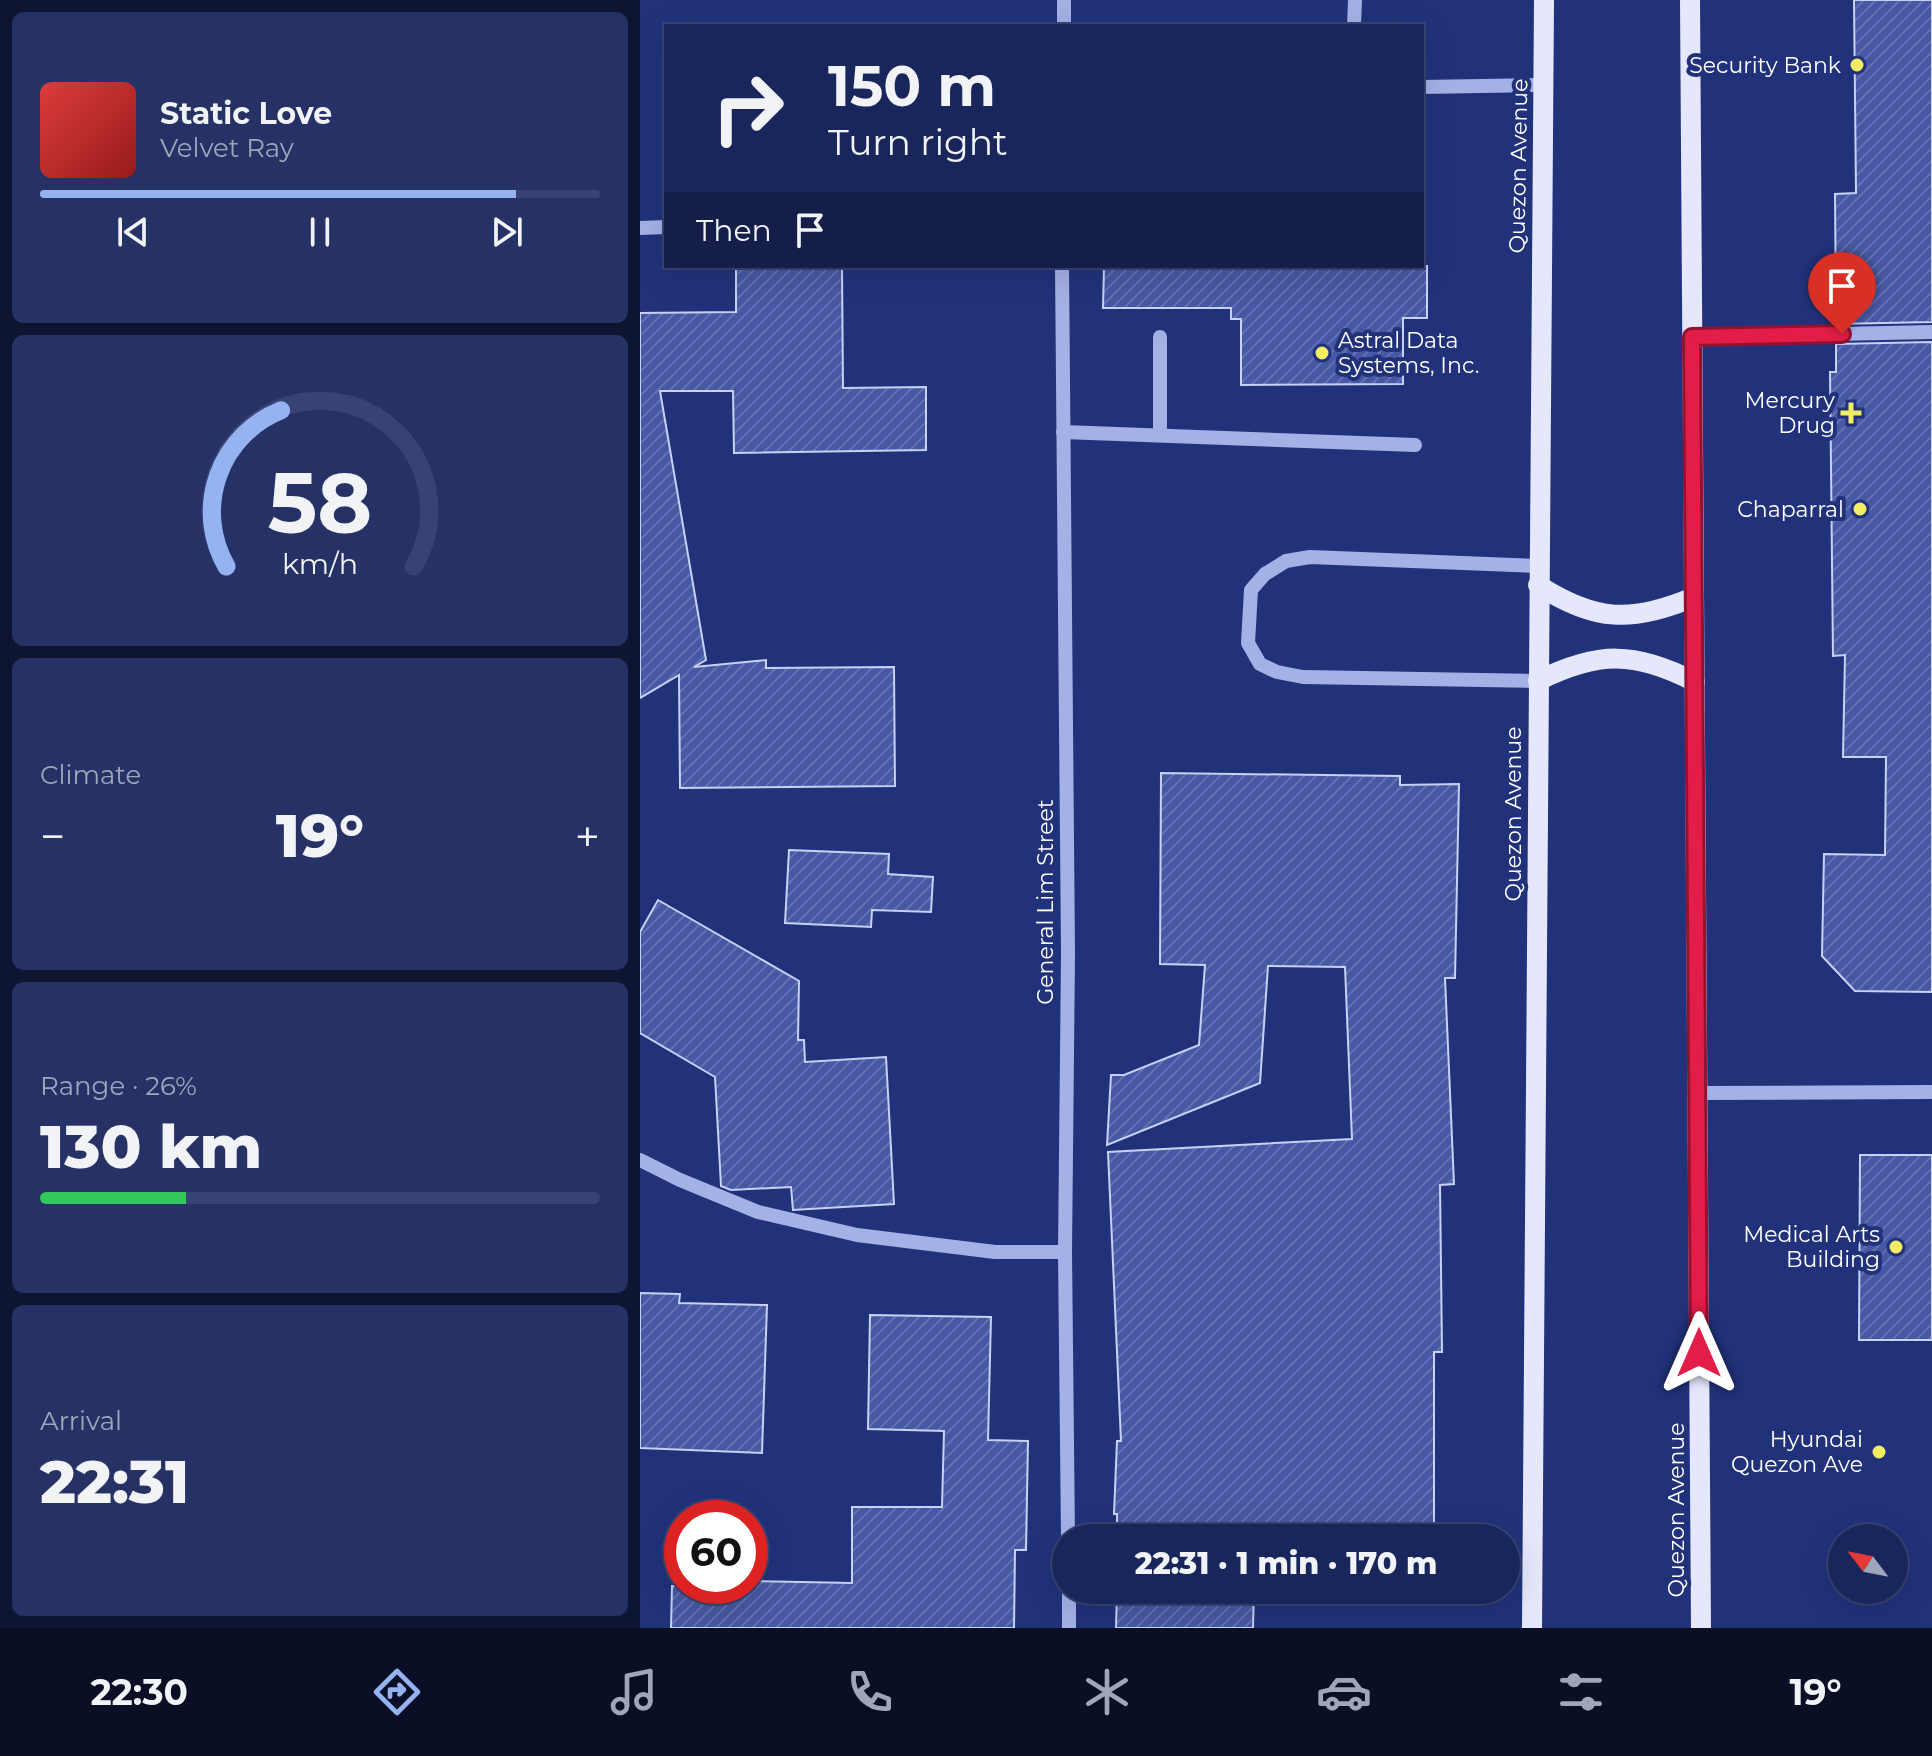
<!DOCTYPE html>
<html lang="en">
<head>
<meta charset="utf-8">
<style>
  body { margin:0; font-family:Montserrat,sans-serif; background:#263265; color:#f1f3f6; height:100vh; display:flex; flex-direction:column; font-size:30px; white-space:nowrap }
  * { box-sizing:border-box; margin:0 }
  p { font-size:26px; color:#9fa5bb }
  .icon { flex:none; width:44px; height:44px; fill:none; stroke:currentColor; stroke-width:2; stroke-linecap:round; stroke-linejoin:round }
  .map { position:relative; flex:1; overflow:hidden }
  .panel { display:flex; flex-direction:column; gap:12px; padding:12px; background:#0e1533; width:640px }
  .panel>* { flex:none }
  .banner { position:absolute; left:24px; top:24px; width:760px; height:244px; border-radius:0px; box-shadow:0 8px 32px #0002,0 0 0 2px #374372; background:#19265c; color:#f1f3f6; overflow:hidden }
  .needle { width:52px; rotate:302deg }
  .controls { position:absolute; left:1188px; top:1524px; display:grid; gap:16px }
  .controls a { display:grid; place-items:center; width:80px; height:80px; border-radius:50%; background:#19265c; box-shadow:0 8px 32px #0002,0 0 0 2px #374372; font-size:40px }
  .speed { position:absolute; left:24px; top:1500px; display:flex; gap:16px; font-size:40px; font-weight:700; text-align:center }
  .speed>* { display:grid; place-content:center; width:104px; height:104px; border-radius:50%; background:#19265c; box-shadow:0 8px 32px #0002,0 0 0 2px #374372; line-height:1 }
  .speed .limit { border:12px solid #d22; background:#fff; color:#111 }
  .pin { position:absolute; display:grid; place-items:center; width:68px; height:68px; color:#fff; margin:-82px -34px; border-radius:50% 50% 50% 0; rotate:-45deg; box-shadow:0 0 8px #0007 }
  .pin .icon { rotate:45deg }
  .me { position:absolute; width:88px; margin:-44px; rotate:0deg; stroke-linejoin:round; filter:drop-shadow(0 0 6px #0008) }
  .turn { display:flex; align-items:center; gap:28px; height:168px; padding:0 32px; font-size:36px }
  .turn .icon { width:104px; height:104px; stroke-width:2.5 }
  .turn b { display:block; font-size:56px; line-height:68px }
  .then { display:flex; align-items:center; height:76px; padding:0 32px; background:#0003; gap:16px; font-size:30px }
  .big { font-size:60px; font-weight:800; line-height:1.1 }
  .panel .widget { flex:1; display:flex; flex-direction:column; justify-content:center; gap:12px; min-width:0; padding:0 28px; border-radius:12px; background:#263265 }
  .panel .dial { align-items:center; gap:0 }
  .dial svg { height:208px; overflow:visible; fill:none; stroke:#374372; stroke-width:7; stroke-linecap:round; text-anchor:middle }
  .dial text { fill:#f1f3f6; stroke:none }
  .song { display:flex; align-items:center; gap:24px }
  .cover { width:96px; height:96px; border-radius:12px; background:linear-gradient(135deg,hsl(0 70% 55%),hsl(0 70% 35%)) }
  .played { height:8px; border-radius:4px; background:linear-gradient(90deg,#95b2f1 85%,#374372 85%) }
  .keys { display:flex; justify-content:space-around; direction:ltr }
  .heat { display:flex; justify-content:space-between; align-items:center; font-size:44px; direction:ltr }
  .charge { height:12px; border-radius:6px; background:linear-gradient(90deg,#34c759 26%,#374372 0) }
  .trip { position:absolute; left:412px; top:1524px; width:468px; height:80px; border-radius:40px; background:#19265c; box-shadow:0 8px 32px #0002,0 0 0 2px #374372; font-weight:800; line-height:80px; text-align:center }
  .dock { display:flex; height:128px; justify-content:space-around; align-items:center; background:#0a0f25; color:#9fa5bb }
  .dock .icon { width:56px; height:56px }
  .dock .on { color:#95b2f1 }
  .dock b { font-size:36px; color:#f1f3f6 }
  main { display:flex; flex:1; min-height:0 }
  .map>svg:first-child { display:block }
  .building { fill:url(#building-hatch); stroke:#c7d0f5; stroke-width:2 }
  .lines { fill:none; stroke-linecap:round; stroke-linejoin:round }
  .minor { stroke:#a4b1e6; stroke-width:14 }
  .major { stroke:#e5e8fd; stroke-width:20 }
  .route-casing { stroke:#92132f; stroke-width:20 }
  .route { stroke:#e11d48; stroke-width:14 }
  .poi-dot { fill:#f2ed65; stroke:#21327b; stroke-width:3 }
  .labels { text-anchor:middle; stroke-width:8; stroke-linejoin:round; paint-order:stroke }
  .poi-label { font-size:22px; fill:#fff; stroke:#21327b; text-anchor:end }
  .street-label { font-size:22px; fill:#fff; stroke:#21327b }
</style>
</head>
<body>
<main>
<section class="panel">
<div class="widget">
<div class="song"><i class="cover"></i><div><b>Static Love</b><p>Velvet Ray</p></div></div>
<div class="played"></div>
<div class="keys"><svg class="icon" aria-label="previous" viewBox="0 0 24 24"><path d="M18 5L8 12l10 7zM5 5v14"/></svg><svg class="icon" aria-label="pause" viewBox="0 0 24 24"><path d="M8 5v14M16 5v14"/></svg><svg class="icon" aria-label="next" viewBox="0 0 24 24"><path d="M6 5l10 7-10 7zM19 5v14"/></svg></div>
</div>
<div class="widget dial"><svg viewBox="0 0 100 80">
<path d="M14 69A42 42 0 1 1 86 69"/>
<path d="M14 69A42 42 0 0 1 35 9" stroke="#95b2f1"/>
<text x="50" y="56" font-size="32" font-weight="700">58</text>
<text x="50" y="72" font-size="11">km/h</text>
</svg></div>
<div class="widget"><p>Climate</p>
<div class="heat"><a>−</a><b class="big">19°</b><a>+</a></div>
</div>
<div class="widget"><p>Range · 26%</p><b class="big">130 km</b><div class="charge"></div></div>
<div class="widget"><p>Arrival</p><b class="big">22:31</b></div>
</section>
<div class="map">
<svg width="1292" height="1628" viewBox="0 0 1292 1628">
  <defs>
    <pattern id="building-hatch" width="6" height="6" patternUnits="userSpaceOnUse" patternTransform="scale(2)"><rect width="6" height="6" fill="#4658a3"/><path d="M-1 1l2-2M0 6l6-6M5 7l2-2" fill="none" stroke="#6271b1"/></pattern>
  </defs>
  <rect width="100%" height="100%" fill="#21327b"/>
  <g class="building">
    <path d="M 1214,0 L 1292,0 L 1292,322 L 1196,324 L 1195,194 L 1216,193 Z"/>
    <path d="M 96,266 L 202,266 L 203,388 L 286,387 L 286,450 L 94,453 L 93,391 L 20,391 L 66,660 L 54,667 L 126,660 L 126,668 L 254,667 L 255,786 L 40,788 L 39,675 L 0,698 L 0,313 L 96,312 Z"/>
    <path d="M 464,266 L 787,266 L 787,318 L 763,318 L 763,384 L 601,385 L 601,319 L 591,319 L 591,308 L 463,308 Z"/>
    <path d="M 1292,342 L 1292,992 L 1215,991 L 1182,956 L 1184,854 L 1245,855 L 1246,757 L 1203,757 L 1205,655 L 1193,656 L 1190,372 L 1196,372 L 1196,344 Z"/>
    <path d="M 521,773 L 760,776 L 760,785 L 819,784 L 815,978 L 805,978 L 814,1184 L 800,1185 L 802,1352 L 794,1352 L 794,1523 L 614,1525 L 614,1538 L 477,1538 L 477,1514 L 474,1514 L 477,1441 L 481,1441 L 468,1152 L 712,1139 L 705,967 L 628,966 L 620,1083 L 467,1145 L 471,1075 L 484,1075 L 559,1045 L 565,965 L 520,964 Z"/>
    <path d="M 149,850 L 249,854 L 248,874 L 293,877 L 291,912 L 232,910 L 231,927 L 145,923 Z"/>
    <path d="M 18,900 L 159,981 L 158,1040 L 164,1040 L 165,1062 L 246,1057 L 254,1204 L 153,1210 L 151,1187 L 91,1190 L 81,1186 L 75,1077 L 0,1033 L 0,932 Z"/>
    <path d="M 1220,1155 L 1292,1155 L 1292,1340 L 1219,1340 Z"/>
    <path d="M 0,1293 L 40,1294 L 39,1303 L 127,1305 L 122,1453 L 0,1448 Z"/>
    <path d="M 230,1315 L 351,1317 L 348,1440 L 388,1441 L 386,1550 L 375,1550 L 374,1628 L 31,1628 L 32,1586 L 110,1586 L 110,1581 L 212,1583 L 212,1507 L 302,1507 L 304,1431 L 228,1429 Z"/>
    <path d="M 477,1590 L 614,1590 L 613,1628 L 476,1628 Z"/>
  </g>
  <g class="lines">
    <g class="minor">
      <path d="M 424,26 L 424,0"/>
      <path d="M 714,26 L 715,0"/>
      <path d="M 782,87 L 903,85"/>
      <path d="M 0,228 L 26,227"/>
      <path d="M 422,266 L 428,954 L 425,1252 L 428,1538"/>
      <path d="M 520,337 L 520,435"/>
      <path d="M 1052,337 L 1292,332"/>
      <path d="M 423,432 L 775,445"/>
      <path d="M 898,681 L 663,677 L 637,672 L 620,664 L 608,643 L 611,590 L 625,574 L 646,561 L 670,557 L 898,566"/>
      <path d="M 1057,1093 L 1292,1092"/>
      <path d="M 0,1160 L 40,1180 L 118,1212 L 217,1235 L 355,1252 L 425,1252"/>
      <path d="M 429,1590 L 429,1628"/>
    </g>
    <g class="major">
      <path d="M 1050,0 L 1061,1628"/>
      <path d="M 898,585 C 955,622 992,623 1054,597"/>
      <path d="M 898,681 C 958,651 995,651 1055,682"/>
      <path d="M 892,1628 L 904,0"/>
    </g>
  </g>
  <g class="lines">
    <defs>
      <path id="route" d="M 1059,1353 L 1052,337 L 1202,334"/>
    </defs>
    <use href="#route" class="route-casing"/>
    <use href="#route" class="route"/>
  </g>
  <g class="poi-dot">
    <circle cx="1217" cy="65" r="8"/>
    <circle cx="682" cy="353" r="8"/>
    <path d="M1207 401h8v8h8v8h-8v8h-8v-8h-8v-8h8z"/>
    <circle cx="1220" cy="509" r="8"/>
    <circle cx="1256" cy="1247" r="8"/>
    <circle cx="1239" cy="1452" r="8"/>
  </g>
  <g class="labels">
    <g class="poi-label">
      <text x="1201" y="73">Security Bank</text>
      <text x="698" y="348" text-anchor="start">Astral Data<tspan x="698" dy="25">Systems, Inc.</tspan></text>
      <text x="1195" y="408">Mercury<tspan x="1195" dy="25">Drug</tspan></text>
      <text x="1204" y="517">Chaparral</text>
      <text x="1240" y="1242">Medical Arts<tspan x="1240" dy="25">Building</tspan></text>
      <text x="1223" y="1447">Hyundai<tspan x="1223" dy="25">Quezon Ave</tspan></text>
    </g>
    <g class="street-label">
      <text transform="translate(878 166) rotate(-89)" y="8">Quezon Avenue</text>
      <text transform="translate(873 814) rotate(-90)" y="8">Quezon Avenue</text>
      <text transform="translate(405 902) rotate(-90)" y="8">General Lim Street</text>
      <text transform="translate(1036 1510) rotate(-90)" y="8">Quezon Avenue</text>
    </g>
  </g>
</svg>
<div class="controls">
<a><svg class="needle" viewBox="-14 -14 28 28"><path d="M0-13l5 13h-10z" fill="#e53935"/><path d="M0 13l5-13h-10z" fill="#9fa5bb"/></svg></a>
</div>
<div class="speed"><div class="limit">60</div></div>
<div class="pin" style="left:1202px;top:334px;background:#d93025"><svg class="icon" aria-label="arrive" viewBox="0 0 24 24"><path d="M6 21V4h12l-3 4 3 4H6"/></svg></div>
<svg class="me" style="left:1059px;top:1353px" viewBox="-20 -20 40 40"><path d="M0-17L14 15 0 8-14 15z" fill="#e11d48" stroke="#fff" stroke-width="4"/></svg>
<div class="trip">22:31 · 1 min · 170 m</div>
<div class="banner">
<div class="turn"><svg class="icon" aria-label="right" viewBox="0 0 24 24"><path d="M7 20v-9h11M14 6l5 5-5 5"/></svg><div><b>150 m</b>Turn right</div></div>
<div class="then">Then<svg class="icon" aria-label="arrive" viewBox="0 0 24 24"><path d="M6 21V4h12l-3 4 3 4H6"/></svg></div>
</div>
</div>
</main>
<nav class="dock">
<b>22:30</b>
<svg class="icon on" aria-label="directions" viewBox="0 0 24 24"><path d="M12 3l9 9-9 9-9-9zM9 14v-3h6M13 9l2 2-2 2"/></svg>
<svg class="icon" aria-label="music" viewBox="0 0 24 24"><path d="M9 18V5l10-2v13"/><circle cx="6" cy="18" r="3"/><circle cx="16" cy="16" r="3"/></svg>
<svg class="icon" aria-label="phone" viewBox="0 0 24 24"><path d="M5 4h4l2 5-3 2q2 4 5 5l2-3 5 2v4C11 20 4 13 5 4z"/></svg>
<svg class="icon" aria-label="climate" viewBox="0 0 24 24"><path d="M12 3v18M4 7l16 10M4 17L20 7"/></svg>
<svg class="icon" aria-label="car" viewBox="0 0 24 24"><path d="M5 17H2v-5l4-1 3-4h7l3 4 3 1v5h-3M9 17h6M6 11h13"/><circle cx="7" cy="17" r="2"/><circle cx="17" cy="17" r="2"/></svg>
<svg class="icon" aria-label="filters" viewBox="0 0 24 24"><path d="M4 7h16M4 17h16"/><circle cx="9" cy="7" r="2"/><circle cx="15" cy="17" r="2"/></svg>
<b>19°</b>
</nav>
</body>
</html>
